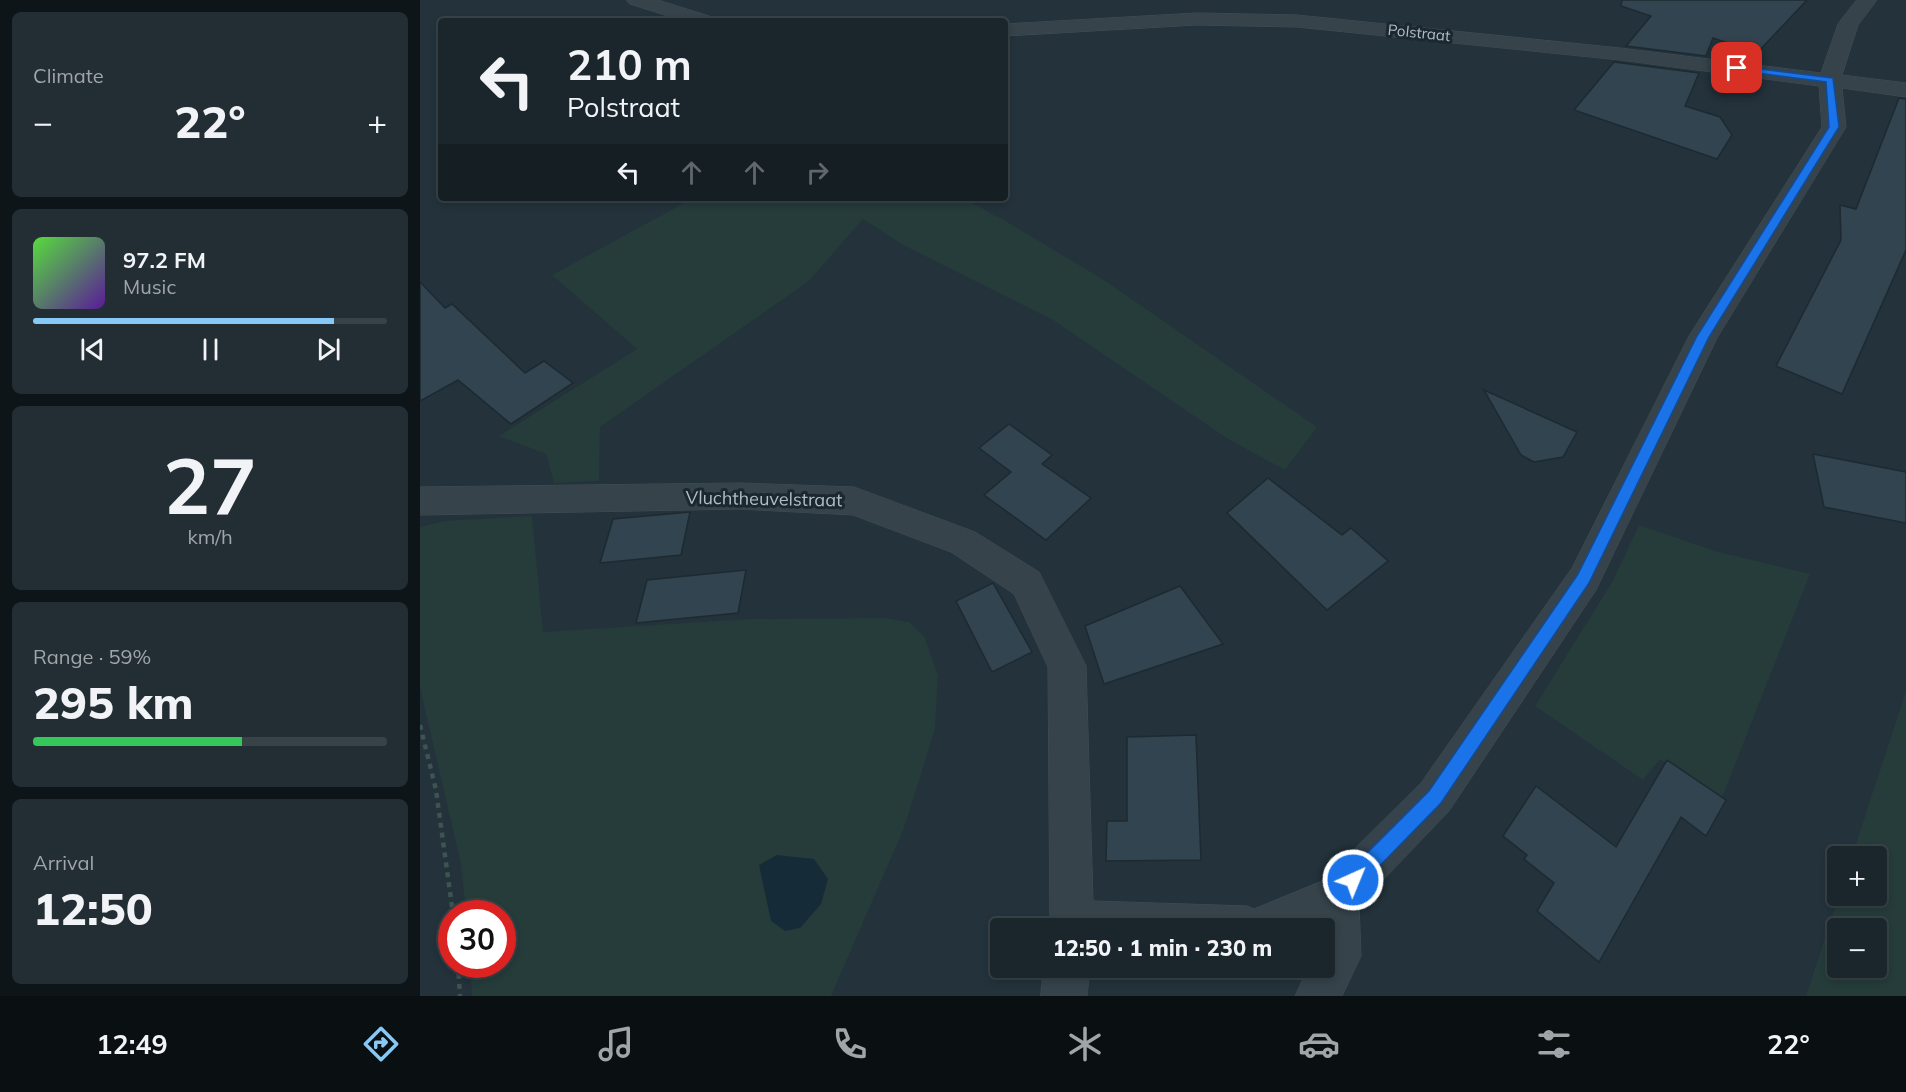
<!DOCTYPE html>
<html lang="en">
<head>
<meta charset="utf-8">
<style>
  body { margin:0; font-family:Mulish,sans-serif; background:#232e34; color:#f1f3f6; height:100vh; display:flex; flex-direction:column; font-size:22px; white-space:nowrap }
  * { box-sizing:border-box; margin:0 }
  p { font-size:20px; color:#9fa5a9 }
  .icon { flex:none; width:33px; height:33px; fill:none; stroke:currentColor; stroke-width:2; stroke-linecap:round; stroke-linejoin:round }
  .map { position:relative; flex:1; overflow:hidden }
  .panel { display:flex; flex-direction:column; gap:12px; padding:12px; background:#0e1518; width:420px }
  .panel>* { flex:none }
  .hud { position:absolute; left:18px; top:18px; width:570px; height:183px; border-radius:6px; box-shadow:0 3px 9px #0003,0 0 0 2px #384348; background:#1a262c; color:#f1f3f6; overflow:hidden }
  .buttons { position:absolute; left:1407px; top:846px; display:grid; gap:12px }
  .buttons a { display:grid; place-items:center; width:60px; height:60px; border-radius:6px; background:#1a262c; box-shadow:0 3px 9px #0003,0 0 0 2px #384348; font-size:30px }
  .speed { position:absolute; left:18px; top:900px; display:flex; gap:12px; font-size:30px; font-weight:700; text-align:center }
  .speed>* { display:grid; place-content:center; width:78px; height:78px; border-radius:50%; background:#1a262c; box-shadow:0 3px 9px #0003,0 0 0 2px #384348; line-height:1 }
  .speed .limit { border:9px solid #d22; background:#fff; color:#111 }
  .pin { position:absolute; display:grid; place-items:center; width:51px; height:51px; color:#fff; margin:-26px; border-radius:12px; box-shadow:0 3px 9px #0006 }
  .me { position:absolute; width:66px; margin:-33px; rotate:44deg; stroke-linejoin:round; filter:drop-shadow(0 0 4px #0008) }
  .turn { display:flex; align-items:center; gap:21px; height:126px; padding:0 30px; font-size:27px }
  .turn .icon { width:78px; height:78px; stroke-width:2.5 }
  .turn b { display:block; font-size:42px; line-height:51px }
  .lanes { display:flex; align-items:center; height:57px; padding:0 30px; background:#0003; justify-content:center; gap:30px; direction:ltr }
  .lanes .off { opacity:.35 }
  .big { font-size:45px; font-weight:800; line-height:1.1 }
  .panel .widget { flex:1; display:flex; flex-direction:column; justify-content:center; gap:9px; min-width:0; padding:0 21px; border-radius:9px; background:#232e34 }
  .panel .dial { align-items:center; gap:0 }
  .dial b { font-size:78px; line-height:1 }
  .song { display:flex; align-items:center; gap:18px }
  .cover { width:72px; height:72px; border-radius:9px; background:linear-gradient(135deg,hsl(110 70% 55%),hsl(270 70% 35%)) }
  .played { height:6px; border-radius:3px; background:linear-gradient(90deg,#87c9f6 85%,#384348 85%) }
  .keys { display:flex; justify-content:space-around; direction:ltr }
  .heat { display:flex; justify-content:space-between; align-items:center; font-size:33px; direction:ltr }
  .charge { height:9px; border-radius:4px; background:linear-gradient(90deg,#34c759 59%,#384348 0) }
  .trip { position:absolute; left:570px; top:918px; width:345px; height:60px; border-radius:6px; background:#1a262c; box-shadow:0 3px 9px #0003,0 0 0 2px #384348; font-weight:800; line-height:60px; text-align:center }
  .tabs { display:flex; height:96px; justify-content:space-around; align-items:center; background:#0a0f12; color:#9fa5a9 }
  .tabs .icon { width:42px; height:42px }
  .tabs .active { color:#87c9f6 }
  .tabs b { font-size:27px; color:#f1f3f6 }
  main { display:flex; flex:1; min-height:0 }
  .map>svg:first-child { display:block }
  .green { fill:#253c3a; fill-rule:evenodd }
  .water { fill:#162b38 }
  .building { fill:#32444f; stroke:#1e2a32; stroke-width:1.5 }
  .lines { fill:none; stroke-linecap:round; stroke-linejoin:round }
  .minor-casing { stroke:#434f57; stroke-width:1 }
  .path { stroke:#3d5451; stroke-width:4.5; stroke-dasharray:5 5; stroke-linecap:butt }
  .minor { fill:#36434b; fill-rule:evenodd }
  .route { fill:#1a73e8; stroke:#114b97; stroke-width:1.5 }
  .labels { text-anchor:middle; stroke-width:6; stroke-linejoin:round; paint-order:stroke }
  .far-street-label { font-size:15px; fill:#b2bec7; stroke:#1c2830 }
  .street-label { font-size:18px; fill:#b2bec7; stroke:#1c2830 }
</style>
</head>
<body>
<main>
<section class="panel">
<div class="widget"><p>Climate</p>
<div class="heat"><a>−</a><b class="big">22°</b><a>+</a></div>
</div>
<div class="widget">
<div class="song"><i class="cover"></i><div><b>97.2 FM</b><p>Music</p></div></div>
<div class="played"></div>
<div class="keys"><svg class="icon" aria-label="previous" viewBox="0 0 24 24"><path d="M18 5L8 12l10 7zM5 5v14"/></svg><svg class="icon" aria-label="pause" viewBox="0 0 24 24"><path d="M8 5v14M16 5v14"/></svg><svg class="icon" aria-label="next" viewBox="0 0 24 24"><path d="M6 5l10 7-10 7zM19 5v14"/></svg></div>
</div>
<div class="widget dial"><b>27</b><p>km/h</p></div>
<div class="widget"><p>Range · 59%</p><b class="big">295 km</b><div class="charge"></div></div>
<div class="widget"><p>Arrival</p><b class="big">12:50</b></div>
</section>
<div class="map">
<svg width="1486" height="996" viewBox="0 0 1486 996">
  <rect width="100%" height="100%" fill="#23323b"/>
  <g class="green">
    <path d="M 273,198 L 543,198 L 584,220 L 684,280 L 897,427 L 865,470 L 808,439 L 633,320 L 483,245 L 443,219 L 389,281 L 180,427 L 179,481 L 134,483 L 126,454 L 79,436 L 217,349 L 132,275 Z"/>
    <path d="M 112,516 L 123,632 L 330,619 L 465,618 L 489,622 L 504,636 L 518,675 L 515,729 L 484,828 L 411,996 L 52,996 L 50,965 L 82,964 L 82,914 L 46,913 L 41,864 L 0,688 L 0,527 L 24,521 Z"/>
    <path d="M 1219,525 L 1295,551 L 1390,574 L 1301,800 L 1240,759 L 1223,780 L 1115,706 L 1192,582 Z"/>
    <path d="M 1486,691 L 1486,996 L 1386,996 L 1419,896 L 1456,896 L 1456,856 L 1432,856 ZM 1456,928 L 1456,968 L 1418,968 L 1418,928 Z"/>
  </g>
  <path class="water" d="M 357,855 L 394,859 L 408,879 L 401,904 L 380,928 L 365,931 L 351,921 L 339,865 Z"/>
  <g class="building">
    <path d="M 1202,0 L 1387,0 L 1337,53 L 1293,38 L 1286,56 L 1206,46 L 1231,16 L 1201,6 Z"/>
    <path d="M 1194,62 L 1279,73 L 1265,106 L 1300,117 L 1312,135 L 1297,159 L 1154,110 Z"/>
    <path d="M 1479,98 L 1486,99 L 1486,250 L 1422,394 L 1356,366 L 1421,240 L 1420,205 L 1436,209 Z"/>
    <path d="M 0,282 L 25,308 L 32,304 L 105,373 L 124,361 L 153,383 L 91,424 L 38,380 L 0,401 Z"/>
    <path d="M 1064,390 L 1157,432 L 1143,457 L 1114,462 L 1101,455 Z"/>
    <path d="M 589,424 L 632,455 L 622,464 L 671,498 L 626,540 L 564,495 L 591,472 L 559,448 Z"/>
    <path d="M 1393,454 L 1486,472 L 1486,523 L 1404,507 Z"/>
    <path d="M 848,478 L 922,535 L 931,528 L 968,561 L 907,610 L 807,513 Z"/>
    <path d="M 270,512 L 261,555 L 180,563 L 193,519 Z"/>
    <path d="M 326,570 L 318,613 L 216,623 L 227,580 Z"/>
    <path d="M 573,583 L 612,652 L 572,672 L 536,601 Z"/>
    <path d="M 760,586 L 803,644 L 684,684 L 665,626 Z"/>
    <path d="M 776,735 L 781,860 L 686,861 L 687,821 L 707,821 L 707,737 Z"/>
    <path d="M 1247,760 L 1306,800 L 1286,836 L 1261,817 L 1179,962 L 1117,911 L 1134,883 L 1104,859 L 1107,855 L 1083,836 L 1116,786 L 1196,847 Z"/>
  </g>
  <g class="lines">
    <defs>
      <g id="minor">
        <path d="M 207,0 L 238,0 L 292,17 L 295,21 L 264,21 L 210,4 Z"/>
        <path d="M 1437,0 L 1457,0 L 1438,25 L 1422,75 L 1486,83 L 1486,97 L 1422,88 L 1426,127 L 1297,338 L 1176,590 L 1029,811 L 939,905 L 941,956 L 922,996 L 875,996 L 888,968 L 904,968 L 904,928 L 630,928 L 628,667 L 594,594 L 531,552 L 433,515 L 319,509 L 0,515 L 0,487 L 319,483 L 434,487 L 555,532 L 619,572 L 666,666 L 673,901 L 827,906 L 834,909 L 902,881 L 1001,783 L 1152,568 L 1269,336 L 1402,127 L 1399,86 L 1200,60 L 877,27 L 776,25 L 585,36 L 585,24 L 776,13 L 877,15 L 1200,48 L 1401,73 L 1418,24 Z"/>
        <path d="M 624,968 L 670,968 L 667,996 L 621,996 Z"/>
      </g>
    </defs>
    <use href="#minor" class="minor-casing"/>
    <g class="path">
      <path d="M 0,725 L 16,790 L 33,914"/>
      <path d="M 38,964 L 40,996"/>
    </g>
    <use href="#minor" class="minor"/>
  </g>
  <path class="route" d="M 1317,66 L 1413,78 L 1419,127 L 1289,337 L 1169,583 L 1021,803 L 940,886 L 933,889 L 927,886 L 925,880 L 927,873 L 1009,791 L 1158,574 L 1277,336 L 1409,127 L 1406,82 L 1314,70 L 1312,68 Z"/>
  <g class="labels">
    <g class="far-street-label">
      <text transform="translate(999 33) rotate(6)" y="5">Polstraat</text>
    </g>
    <g class="street-label">
      <text transform="translate(344 499) rotate(1)" y="6">Vluchtheuvelstraat</text>
    </g>
  </g>
</svg>
<div class="buttons">
<a>+</a>
<a>−</a>
</div>
<div class="speed"><div class="limit">30</div></div>
<div class="pin" style="left:1317px;top:68px;background:#d93025"><svg class="icon" aria-label="arrive" viewBox="0 0 24 24"><path d="M6 21V4h12l-3 4 3 4H6"/></svg></div>
<svg class="me" style="left:933px;top:880px" viewBox="-20 -20 40 40"><circle r="17" fill="#1a73e8" stroke="#fff" stroke-width="3"/><path d="M0-11L8 9 0 5-8 9z" fill="#fff"/></svg>
<div class="trip">12:50 · 1 min · 230 m</div>
<div class="hud">
<div class="turn"><svg class="icon" aria-label="left" viewBox="0 0 24 24"><path d="M17 20v-9H6M10 6l-5 5 5 5"/></svg><div><b>210 m</b>Polstraat</div></div>
<div class="lanes"><svg class="icon" aria-label="left" viewBox="0 0 24 24"><path d="M17 20v-9H6M10 6l-5 5 5 5"/></svg><svg class="icon off" aria-label="ahead" viewBox="0 0 24 24"><path d="M12 20V5M6 11l6-6 6 6"/></svg><svg class="icon off" aria-label="ahead" viewBox="0 0 24 24"><path d="M12 20V5M6 11l6-6 6 6"/></svg><svg class="icon off" aria-label="right" viewBox="0 0 24 24"><path d="M7 20v-9h11M14 6l5 5-5 5"/></svg></div>
</div>
</div>
</main>
<nav class="tabs">
<b>12:49</b>
<svg class="icon active" aria-label="directions" viewBox="0 0 24 24"><path d="M12 3l9 9-9 9-9-9zM9 14v-3h6M13 9l2 2-2 2"/></svg>
<svg class="icon" aria-label="music" viewBox="0 0 24 24"><path d="M9 18V5l10-2v13"/><circle cx="6" cy="18" r="3"/><circle cx="16" cy="16" r="3"/></svg>
<svg class="icon" aria-label="phone" viewBox="0 0 24 24"><path d="M5 4h4l2 5-3 2q2 4 5 5l2-3 5 2v4C11 20 4 13 5 4z"/></svg>
<svg class="icon" aria-label="climate" viewBox="0 0 24 24"><path d="M12 3v18M4 7l16 10M4 17L20 7"/></svg>
<svg class="icon" aria-label="car" viewBox="0 0 24 24"><path d="M5 17H2v-5l4-1 3-4h7l3 4 3 1v5h-3M9 17h6M6 11h13"/><circle cx="7" cy="17" r="2"/><circle cx="17" cy="17" r="2"/></svg>
<svg class="icon" aria-label="filters" viewBox="0 0 24 24"><path d="M4 7h16M4 17h16"/><circle cx="9" cy="7" r="2"/><circle cx="15" cy="17" r="2"/></svg>
<b>22°</b>
</nav>
</body>
</html>
